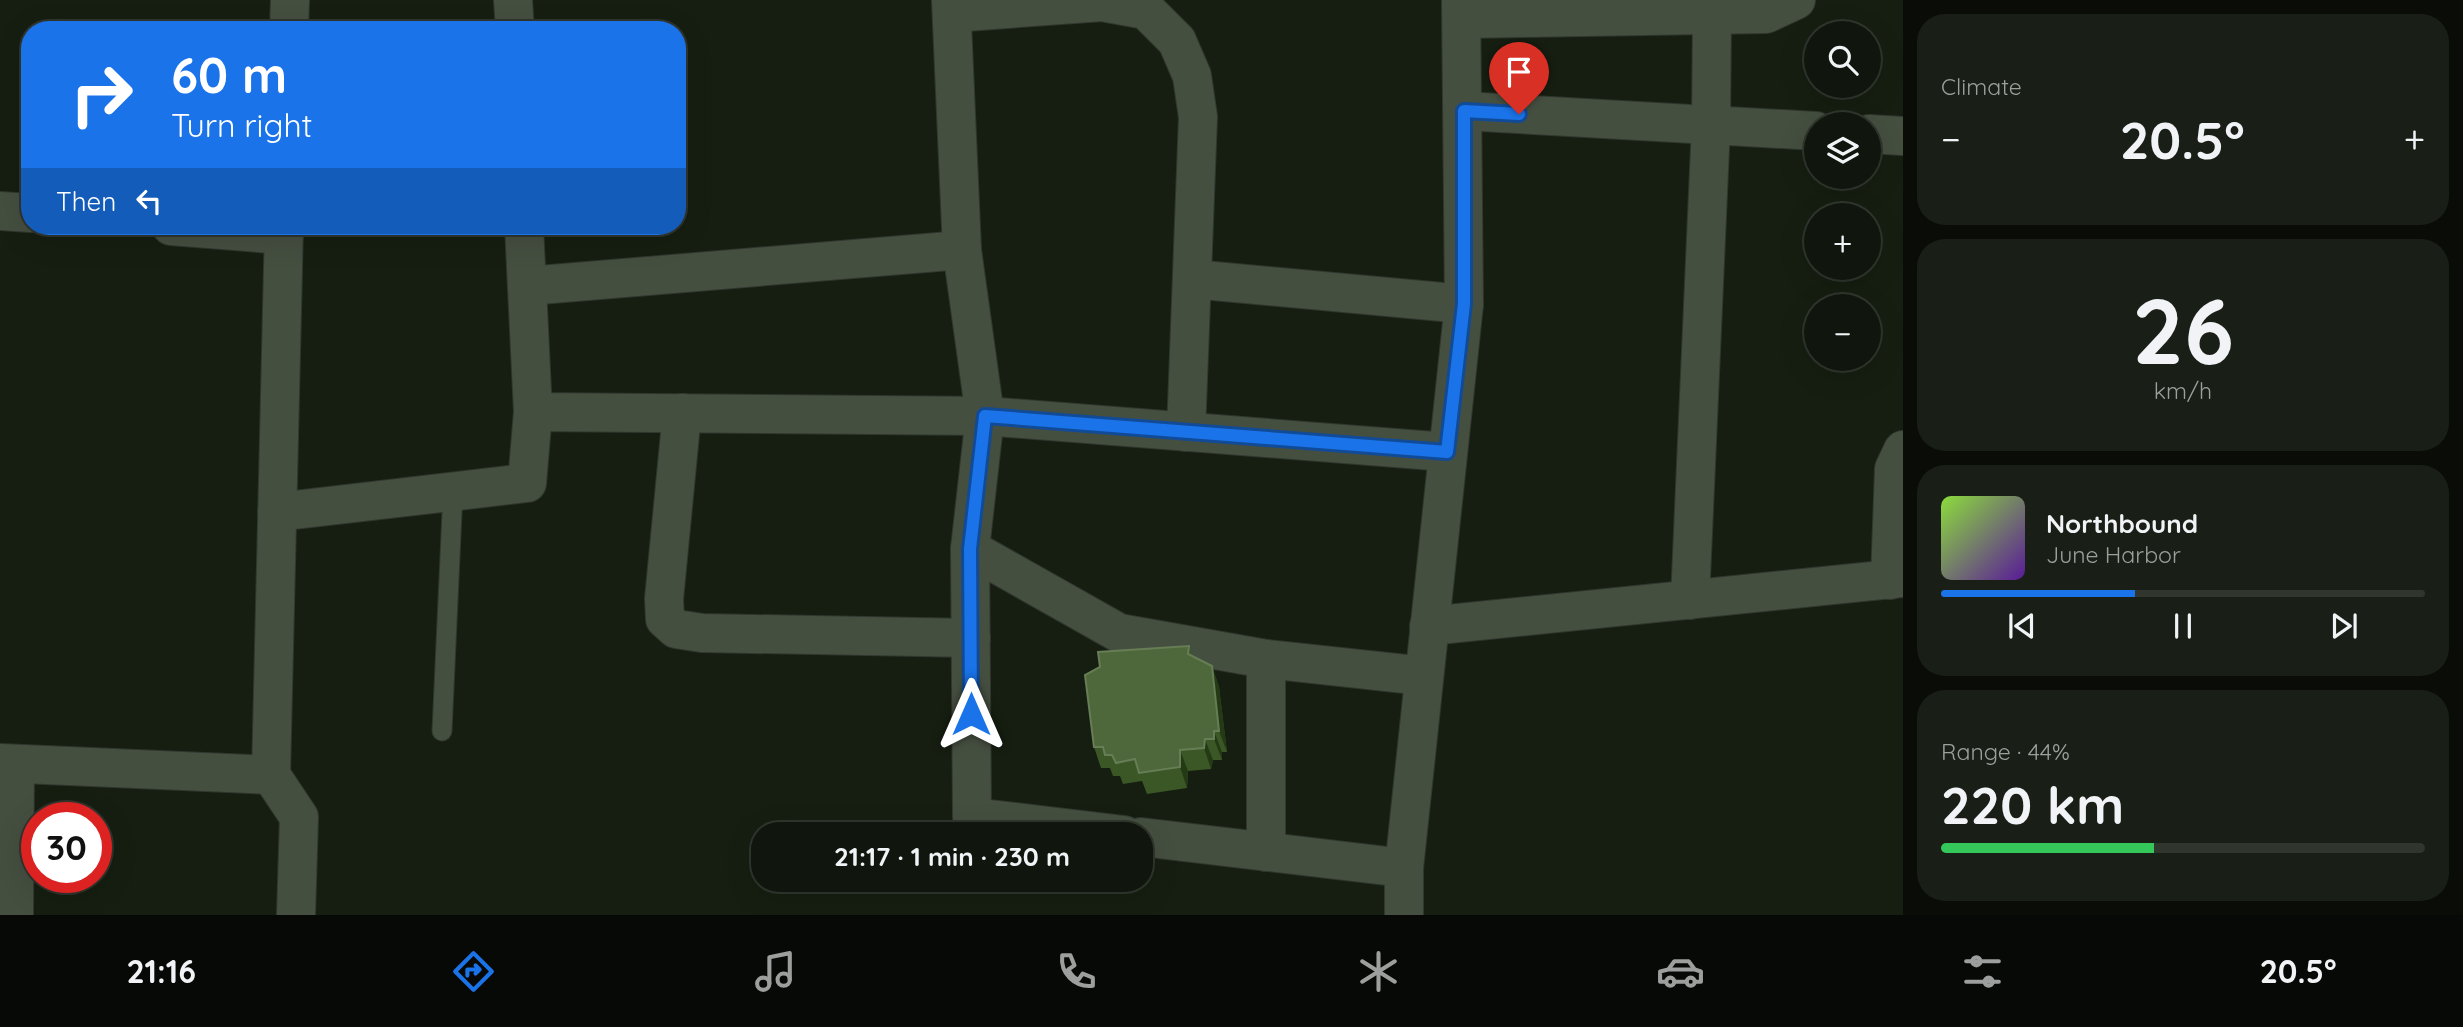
<!DOCTYPE html>
<html lang="en">
<head>
<meta charset="utf-8">
<style>
  body { margin:0; font-family:Quicksand,sans-serif; background:#191f16; color:#f1f3f6; height:100vh; display:flex; flex-direction:column; font-size:26px; white-space:nowrap }
  * { box-sizing:border-box; margin:0 }
  p { font-size:23px; color:#9c9f9d }
  .icon { flex:none; width:38px; height:38px; fill:none; stroke:currentColor; stroke-width:2; stroke-linecap:round; stroke-linejoin:round }
  .map { position:relative; flex:1; overflow:hidden }
  .sheet { display:flex; flex-direction:column; gap:14px; padding:14px; background:#090c07; width:560px }
  .sheet>* { flex:none }
  .top-card { position:absolute; left:21px; top:21px; width:665px; height:214px; border-radius:28px; box-shadow:0 7px 28px #0002,0 0 0 2px #30352e; background:#1a73e8; color:#fff; overflow:hidden }
  .tools { position:absolute; left:1804px; top:21px; display:grid; gap:14px }
  .tools a { display:grid; place-items:center; width:77px; height:77px; border-radius:50%; background:#10160d; box-shadow:0 7px 28px #0002,0 0 0 2px #30352e; font-size:35px }
  .speed { position:absolute; left:21px; top:802px; display:flex; gap:14px; font-size:35px; font-weight:700; text-align:center }
  .speed>* { display:grid; place-content:center; width:91px; height:91px; border-radius:50%; background:#10160d; box-shadow:0 7px 28px #0002,0 0 0 2px #30352e; line-height:1 }
  .speed .limit { border:10px solid #d22; background:#fff; color:#111 }
  .pin { position:absolute; display:grid; place-items:center; width:60px; height:60px; color:#fff; margin:-72px -30px; border-radius:50% 50% 50% 0; rotate:-45deg; box-shadow:0 0 7px #0007 }
  .pin .icon { rotate:45deg }
  .me { position:absolute; width:77px; margin:-38px; rotate:0deg; stroke-linejoin:round; filter:drop-shadow(0 0 5px #0008) }
  .turn { display:flex; align-items:center; gap:24px; height:147px; padding:0 35px; font-size:32px }
  .turn .icon { width:91px; height:91px; stroke-width:2.5 }
  .turn b { display:block; font-size:49px; line-height:60px }
  .then { display:flex; align-items:center; height:66px; padding:0 35px; background:#0003; gap:14px; font-size:26px }
  .big { font-size:52px; font-weight:700; line-height:1.1 }
  .sheet .tile { flex:1; display:flex; flex-direction:column; justify-content:center; gap:10px; min-width:0; padding:0 24px; border-radius:28px; background:#191f16 }
  .sheet .dial { align-items:center; gap:0 }
  .dial b { font-size:91px; line-height:1 }
  .song { display:flex; align-items:center; gap:21px }
  .cover { width:84px; height:84px; border-radius:10px; background:linear-gradient(135deg,hsl(90 70% 55%),hsl(270 70% 35%)) }
  .played { height:7px; border-radius:4px; background:linear-gradient(90deg,#1a73e8 40%,#30352e 40%) }
  .keys { display:flex; justify-content:space-around; direction:ltr }
  .heat { display:flex; justify-content:space-between; align-items:center; font-size:38px; direction:ltr }
  .charge { height:10px; border-radius:5px; background:linear-gradient(90deg,#34c759 44%,#30352e 0) }
  .trip { position:absolute; left:751px; top:822px; width:402px; height:70px; border-radius:28px; background:#10160d; box-shadow:0 7px 28px #0002,0 0 0 2px #30352e; font-weight:700; line-height:70px; text-align:center }
  .tabs { display:flex; height:112px; justify-content:space-around; align-items:center; background:#060905; color:#9c9f9d }
  .tabs .icon { width:49px; height:49px }
  .tabs .selected { color:#1a73e8 }
  .tabs b { font-size:32px; color:#f1f3f6 }
  main { display:flex; flex:1; min-height:0 }
  .map>svg:first-child { display:block }
  .lines { fill:none; stroke-linecap:round; stroke-linejoin:round }
  .lane-casing { stroke:#31362f; stroke-width:21 }
  .street-casing { stroke:#31362f; stroke-width:40 }
  .lane { stroke:#454f40; stroke-width:19 }
  .street { stroke:#454f40; stroke-width:38 }
  .wall { fill:#3b5726 }
  .shaded-wall { fill:#243a15 }
  .building { fill:#4e683b; stroke:#667d56; stroke-width:2 }
  .route-casing { stroke:#114b97; stroke-width:18 }
  .route { stroke:#1a73e8; stroke-width:12 }
</style>
</head>
<body>
<main>
<div class="map">
<svg width="1903" height="915" viewBox="0 0 1903 915">
  <rect width="100%" height="100%" fill="#161e11"/>
  <g class="lines">
    <defs>
      <path id="lane" d="M 442,731 L 453,491"/>
      <g id="street">
        <path d="M 513,0 L 515,30"/>
        <path d="M 951,0 L 962,250 L 985,416 L 970,549 L 972,817 L 1124,835"/>
        <path d="M 952,13 L 1102,2 L 1146,10 L 1177,41 L 1192,76 L 1198,117 L 1186,432"/>
        <path d="M 1462,19 L 1766,14 L 1796,0"/>
        <path d="M 289,30 L 290,0"/>
        <path d="M 1464,111 L 1816,131"/>
        <path d="M 1869,134 L 1903,136"/>
        <path d="M 0,211 L 30,213"/>
        <path d="M 171,226 L 284,235"/>
        <path d="M 284,226 L 271,775 L 299,817 L 296,915"/>
        <path d="M 524,226 L 533,412 L 985,416 L 1447,452"/>
        <path d="M 1192,279 L 1464,304"/>
        <path d="M 527,286 L 962,250"/>
        <path d="M 682,413 L 664,599 L 665,619 L 676,629 L 702,633 L 971,638"/>
        <path d="M 277,512 L 527,483 L 533,412"/>
        <path d="M 970,549 L 1119,633 L 1266,659 L 1266,852"/>
        <path d="M 1890,580 L 1894,469 L 1903,450"/>
        <path d="M 1690,600 L 1711,125 L 1712,16"/>
        <path d="M 1429,626 L 1903,578"/>
        <path d="M 1266,659 L 1424,676"/>
        <path d="M 0,763 L 271,775"/>
        <path d="M 1141,837 L 1404,868 L 1404,915"/>
        <path d="M 1404,868 L 1464,304 L 1461,0"/>
        <path d="M 14,915 L 15,764"/>
      </g>
    </defs>
    <use href="#lane" class="lane-casing"/>
    <use href="#street" class="street-casing"/>
    <use href="#lane" class="lane"/>
    <use href="#street" class="street"/>
  </g>
  <path class="wall" d="M 1189,646 L 1192,656 L 1212,666 L 1219,687 L 1227,752 L 1222,752 L 1222,760 L 1213,760 L 1211,769 L 1188,771 L 1187,788 L 1147,794 L 1142,781 L 1123,784 L 1120,776 L 1113,776 L 1110,768 L 1101,768 L 1094,747 L 1100,667 Z"/>
  <g class="shaded-wall">
    <path d="M 1212,666 L 1219,687 L 1227,752 L 1219,731 Z"/>
    <path d="M 1214,731 L 1222,752 L 1222,760 L 1214,739 Z"/>
    <path d="M 1205,739 L 1213,760 L 1211,769 L 1204,748 Z"/>
    <path d="M 1180,750 L 1188,771 L 1187,788 L 1180,767 Z"/>
  </g>
  <path class="building" d="M 1189,646 L 1188,654 L 1212,666 L 1219,731 L 1214,731 L 1214,739 L 1205,739 L 1204,748 L 1180,750 L 1180,767 L 1139,773 L 1135,759 L 1116,763 L 1112,755 L 1105,755 L 1103,747 L 1094,747 L 1085,675 L 1100,667 L 1098,652 Z"/>
  <g class="lines">
    <defs>
      <path id="route" d="M 971,714 L 970,549 L 985,416 L 1447,452 L 1464,304 L 1464,111 L 1519,114"/>
    </defs>
    <use href="#route" class="route-casing"/>
    <use href="#route" class="route"/>
  </g>
</svg>
<div class="tools">
<a><svg class="icon" aria-label="search" viewBox="0 0 24 24"><circle cx="10" cy="10" r="6"/><path d="M15 15l6 6"/></svg></a>
<a><svg class="icon" aria-label="layers" viewBox="0 0 24 24"><path d="M12 4l9 5-9 5-9-5zM3 14l9 5 9-5"/></svg></a>
<a>+</a>
<a>−</a>
</div>
<div class="speed"><div class="limit">30</div></div>
<div class="pin" style="left:1519px;top:114px;background:#d93025"><svg class="icon" aria-label="arrive" viewBox="0 0 24 24"><path d="M6 21V4h12l-3 4 3 4H6"/></svg></div>
<svg class="me" style="left:971px;top:714px" viewBox="-20 -20 40 40"><path d="M0-17L14 15 0 8-14 15z" fill="#1a73e8" stroke="#fff" stroke-width="4"/></svg>
<div class="trip">21:17 · 1 min · 230 m</div>
<div class="top-card">
<div class="turn"><svg class="icon" aria-label="right" viewBox="0 0 24 24"><path d="M7 20v-9h11M14 6l5 5-5 5"/></svg><div><b>60 m</b>Turn right</div></div>
<div class="then">Then<svg class="icon" aria-label="left" viewBox="0 0 24 24"><path d="M17 20v-9H6M10 6l-5 5 5 5"/></svg></div>
</div>
</div>
<section class="sheet">
<div class="tile"><p>Climate</p>
<div class="heat"><a>−</a><b class="big">20.5°</b><a>+</a></div>
</div>
<div class="tile dial"><b>26</b><p>km/h</p></div>
<div class="tile">
<div class="song"><i class="cover"></i><div><b>Northbound</b><p>June Harbor</p></div></div>
<div class="played"></div>
<div class="keys"><svg class="icon" aria-label="previous" viewBox="0 0 24 24"><path d="M18 5L8 12l10 7zM5 5v14"/></svg><svg class="icon" aria-label="pause" viewBox="0 0 24 24"><path d="M8 5v14M16 5v14"/></svg><svg class="icon" aria-label="next" viewBox="0 0 24 24"><path d="M6 5l10 7-10 7zM19 5v14"/></svg></div>
</div>
<div class="tile"><p>Range · 44%</p><b class="big">220 km</b><div class="charge"></div></div>
</section>
</main>
<nav class="tabs">
<b>21:16</b>
<svg class="icon selected" aria-label="directions" viewBox="0 0 24 24"><path d="M12 3l9 9-9 9-9-9zM9 14v-3h6M13 9l2 2-2 2"/></svg>
<svg class="icon" aria-label="music" viewBox="0 0 24 24"><path d="M9 18V5l10-2v13"/><circle cx="6" cy="18" r="3"/><circle cx="16" cy="16" r="3"/></svg>
<svg class="icon" aria-label="phone" viewBox="0 0 24 24"><path d="M5 4h4l2 5-3 2q2 4 5 5l2-3 5 2v4C11 20 4 13 5 4z"/></svg>
<svg class="icon" aria-label="climate" viewBox="0 0 24 24"><path d="M12 3v18M4 7l16 10M4 17L20 7"/></svg>
<svg class="icon" aria-label="car" viewBox="0 0 24 24"><path d="M5 17H2v-5l4-1 3-4h7l3 4 3 1v5h-3M9 17h6M6 11h13"/><circle cx="7" cy="17" r="2"/><circle cx="17" cy="17" r="2"/></svg>
<svg class="icon" aria-label="filters" viewBox="0 0 24 24"><path d="M4 7h16M4 17h16"/><circle cx="9" cy="7" r="2"/><circle cx="15" cy="17" r="2"/></svg>
<b>20.5°</b>
</nav>
</body>
</html>
